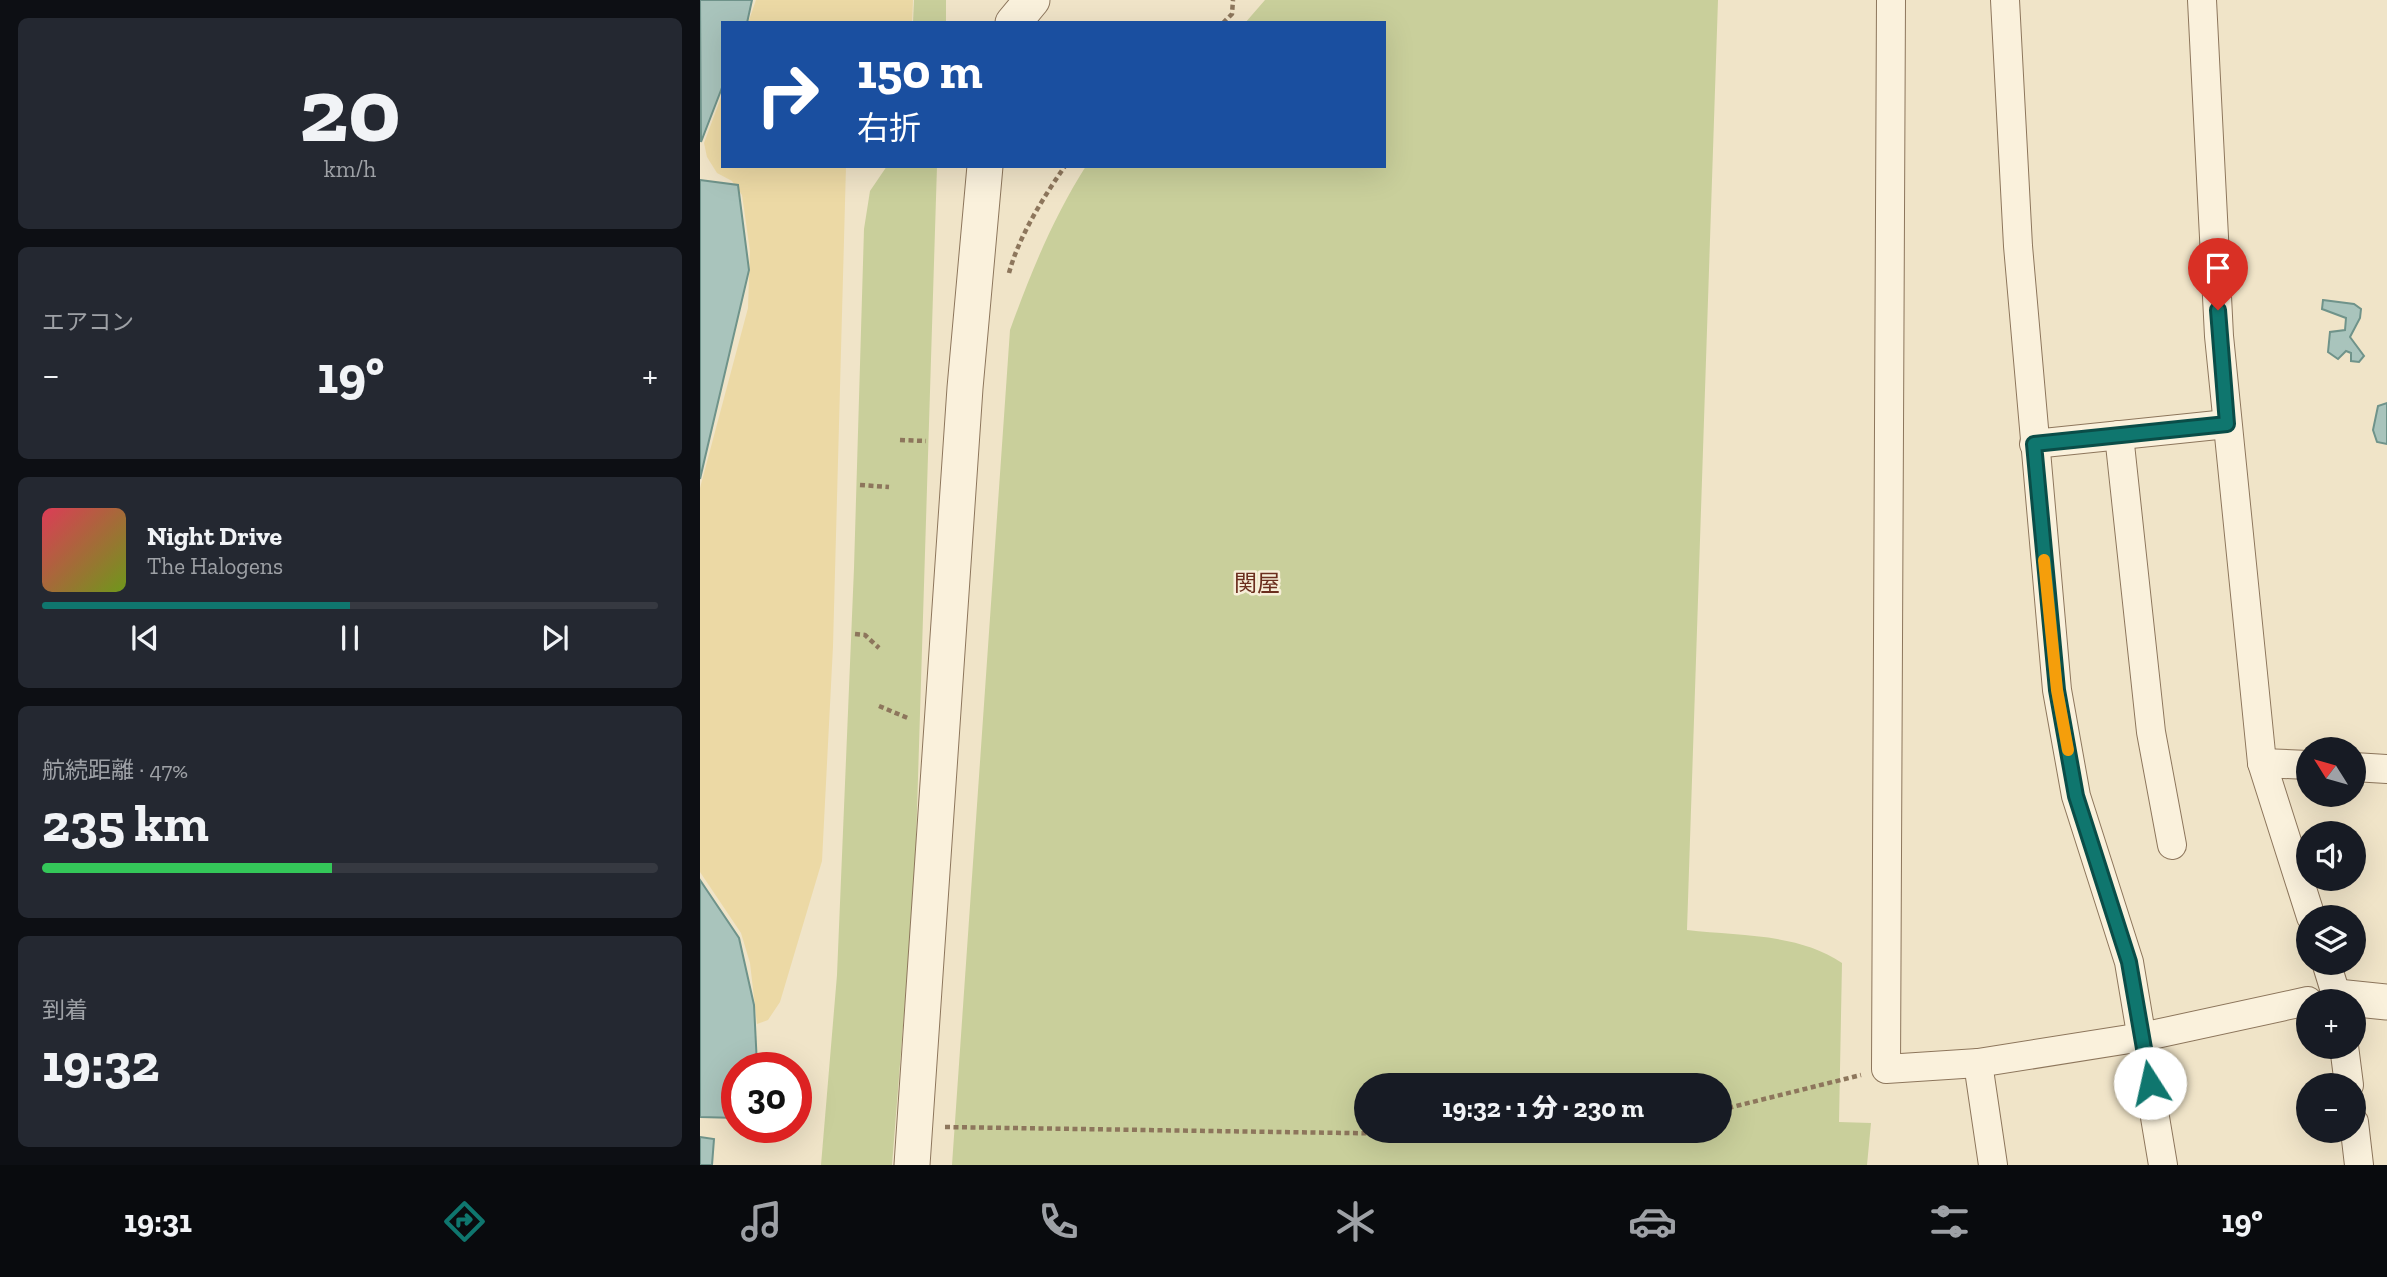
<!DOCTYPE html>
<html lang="ja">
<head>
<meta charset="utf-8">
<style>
  body { margin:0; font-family:"Zilla Slab","Noto Sans JP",serif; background:#242831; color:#f1f3f6; height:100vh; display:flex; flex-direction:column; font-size:26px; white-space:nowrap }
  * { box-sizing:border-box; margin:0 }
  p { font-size:23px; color:#9ea1a6 }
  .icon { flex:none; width:38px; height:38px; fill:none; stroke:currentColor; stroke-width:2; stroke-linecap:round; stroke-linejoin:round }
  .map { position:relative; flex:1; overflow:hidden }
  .details { display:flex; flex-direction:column; gap:18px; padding:18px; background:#0d0f14; width:700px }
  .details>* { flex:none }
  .hud { position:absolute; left:21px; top:21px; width:665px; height:147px; border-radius:0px; box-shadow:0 7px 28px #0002; background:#1a4fa0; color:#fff; overflow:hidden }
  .needle { width:46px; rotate:307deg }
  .controls { position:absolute; left:1596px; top:737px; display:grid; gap:14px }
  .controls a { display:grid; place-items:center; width:70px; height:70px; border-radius:50%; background:#171b24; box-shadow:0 7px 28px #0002; font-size:35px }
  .speed { position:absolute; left:21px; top:1052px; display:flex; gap:14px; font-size:35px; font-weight:700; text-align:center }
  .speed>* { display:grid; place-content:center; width:91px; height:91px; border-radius:50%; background:#171b24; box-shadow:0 7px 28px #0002; line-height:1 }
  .speed .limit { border:10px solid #d22; background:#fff; color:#111 }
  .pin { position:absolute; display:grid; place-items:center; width:60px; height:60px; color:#fff; margin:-72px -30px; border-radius:50% 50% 50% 0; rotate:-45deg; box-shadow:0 0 7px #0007 }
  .pin .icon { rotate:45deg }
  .me { position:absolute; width:77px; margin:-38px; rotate:350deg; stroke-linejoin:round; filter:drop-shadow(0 0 5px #0008) }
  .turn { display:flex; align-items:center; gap:24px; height:147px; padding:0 21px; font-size:32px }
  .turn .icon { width:91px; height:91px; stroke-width:2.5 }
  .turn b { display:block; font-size:49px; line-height:60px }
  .big { font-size:52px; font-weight:800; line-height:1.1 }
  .details .card { flex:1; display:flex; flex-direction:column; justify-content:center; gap:10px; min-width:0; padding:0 24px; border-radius:10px; background:#242831 }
  .details .dial { align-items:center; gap:0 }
  .dial b { font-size:91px; line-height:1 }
  .song { display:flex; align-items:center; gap:21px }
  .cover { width:84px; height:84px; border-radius:10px; background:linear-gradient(135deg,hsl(350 70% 55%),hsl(80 70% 35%)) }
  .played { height:7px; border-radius:4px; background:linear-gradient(90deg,#0f766e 50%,#363941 50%) }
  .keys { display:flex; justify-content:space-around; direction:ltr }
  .heat { display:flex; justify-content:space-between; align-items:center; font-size:38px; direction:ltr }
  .charge { height:10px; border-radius:5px; background:linear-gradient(90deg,#34c759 47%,#363941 0) }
  .trip { position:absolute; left:654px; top:1073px; width:378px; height:70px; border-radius:35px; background:#171b24; box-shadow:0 7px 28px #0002; font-weight:800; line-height:70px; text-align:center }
  .menu { display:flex; height:112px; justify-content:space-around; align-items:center; background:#090b0e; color:#9ea1a6 }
  .menu .icon { width:49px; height:49px }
  .menu .active { color:#0f766e }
  .menu b { font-size:32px; color:#f1f3f6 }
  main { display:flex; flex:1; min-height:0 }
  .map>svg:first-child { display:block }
  .green { fill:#c9cf9b; fill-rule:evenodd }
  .sand { fill:#ecd9a5 }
  .water { fill:#a9c4bc; stroke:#6f938a; stroke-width:2 }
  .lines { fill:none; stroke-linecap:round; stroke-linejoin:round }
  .minor-casing { stroke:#8d765c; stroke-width:30 }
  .tertiary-casing { stroke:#8d765c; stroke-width:37 }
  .path { stroke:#8d765c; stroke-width:4.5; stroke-dasharray:5 3.5; stroke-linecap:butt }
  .minor { stroke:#faf1dc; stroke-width:28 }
  .tertiary { stroke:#faf1dc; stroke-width:35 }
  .route-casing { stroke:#0a4d48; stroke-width:18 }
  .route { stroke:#0f766e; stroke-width:12 }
  .slow { stroke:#f59e0b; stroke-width:12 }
  .labels { text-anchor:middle; stroke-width:5; stroke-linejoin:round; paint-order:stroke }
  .neighbourhood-label { font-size:23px; fill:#6b2e1e; stroke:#f7eed8 }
</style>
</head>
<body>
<main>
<section class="details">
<div class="card dial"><b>20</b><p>km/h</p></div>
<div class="card"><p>エアコン</p>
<div class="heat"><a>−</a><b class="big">19°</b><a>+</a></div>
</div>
<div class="card">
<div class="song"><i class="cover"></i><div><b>Night Drive</b><p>The Halogens</p></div></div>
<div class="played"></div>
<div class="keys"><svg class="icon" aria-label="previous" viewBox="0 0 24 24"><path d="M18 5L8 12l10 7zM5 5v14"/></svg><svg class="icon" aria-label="pause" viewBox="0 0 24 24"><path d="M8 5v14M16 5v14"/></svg><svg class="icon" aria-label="next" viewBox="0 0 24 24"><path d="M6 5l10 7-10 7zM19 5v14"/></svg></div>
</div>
<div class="card"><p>航続距離 · 47%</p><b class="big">235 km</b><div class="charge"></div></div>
<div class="card"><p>到着</p><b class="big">19:32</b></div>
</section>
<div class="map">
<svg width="1687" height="1165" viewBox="0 0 1687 1165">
  <rect width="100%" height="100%" fill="#f0e4c8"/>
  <g class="green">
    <path d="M 214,0 L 246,0 L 246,23 L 213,23 Z"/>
    <path d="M 565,0 L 1018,0 L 987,930 C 1038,936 1099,933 1142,963 L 1139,1122 L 1171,1123 L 1167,1165 L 252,1165 L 310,330 C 331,272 353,218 386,166 L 684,166 L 684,23 L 545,23 ZM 667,1085 L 1020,1085 L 1020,1130 L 667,1130 Z"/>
    <path d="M 187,166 L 237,166 L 215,875 L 192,1165 L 121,1165 L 137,975 L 154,568 L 164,229 L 170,191 Z"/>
  </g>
  <g class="sand">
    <path d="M 56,0 L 213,0 L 212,23 L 48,23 Z"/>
    <path d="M 23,92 L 23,166 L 146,166 L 133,646 L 122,861 L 80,1002 L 68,1020 L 57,1024 L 50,963 L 41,933 L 0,872 L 0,488 L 48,308 L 50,251 L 42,195 L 32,181 L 17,173 L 7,157 L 4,143 Z"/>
  </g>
  <g class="water">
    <path d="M 0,0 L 52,0 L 47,23 L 23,23 L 23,85 L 1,142 Z"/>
    <path d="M 0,180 L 38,185 L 49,270 L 0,479 Z"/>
    <path d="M 1623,300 L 1654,304 L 1661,309 L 1660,318 L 1650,337 L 1664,356 L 1659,362 L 1651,361 L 1651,353 L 1646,351 L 1638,359 L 1628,352 L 1630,332 L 1645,330 L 1646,318 L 1622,309 Z"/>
    <path d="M 1687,403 L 1687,444 L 1677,442 L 1673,430 L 1678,406 Z"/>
    <path d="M 0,880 L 39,938 L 54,1005 L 57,1065 L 56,1067 L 37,1068 L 37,1118 L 0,1117 Z"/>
    <path d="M 0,1137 L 14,1139 L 12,1165 L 0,1165 Z"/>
  </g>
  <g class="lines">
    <defs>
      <g id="minor">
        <path d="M 1191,0 L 1186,1069 L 1278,1063 L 1442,1037 L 1608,1001"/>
        <path d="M 1305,0 L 1318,246 L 1357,690 L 1376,796 L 1429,962 L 1463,1165"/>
        <path d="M 1502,0 L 1519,336 L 1562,763 L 1611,917"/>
        <path d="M 1419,435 L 1451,732 L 1472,845"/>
        <path d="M 1334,444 L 1527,424"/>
        <path d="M 1562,763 L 1608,765"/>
        <path d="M 1654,767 L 1687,769"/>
        <path d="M 1626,962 L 1638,1001"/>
        <path d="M 1644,1046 L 1649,1085"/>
        <path d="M 1278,1063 L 1293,1165"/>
        <path d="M 1654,1122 L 1659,1165"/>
      </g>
      <g id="tertiary">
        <path d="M 313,23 L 332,0"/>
        <path d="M 1637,997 L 1687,1002"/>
        <path d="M 212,1165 L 265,388 L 285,166"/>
      </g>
    </defs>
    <use href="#minor" class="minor-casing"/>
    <use href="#tertiary" class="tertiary-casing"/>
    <g class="path">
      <path d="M 523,23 L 532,14 L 533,0"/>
      <path d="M 309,273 C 319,236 343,198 365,166"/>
      <path d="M 200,440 L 226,441"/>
      <path d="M 160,485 L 189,487"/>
      <path d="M 155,634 L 165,635 L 179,648"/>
      <path d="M 179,706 L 210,719"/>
      <path d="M 1020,1110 L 1161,1075"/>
      <path d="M 245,1127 L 913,1137 L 940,1130"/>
    </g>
    <use href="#minor" class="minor"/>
    <use href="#tertiary" class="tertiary"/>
  </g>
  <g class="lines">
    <defs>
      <path id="route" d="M 1450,1083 L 1429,962 L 1376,796 L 1357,690 L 1334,444 L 1527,424 L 1518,310"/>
    </defs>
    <use href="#route" class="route-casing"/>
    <use href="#route" class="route"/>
    <path class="slow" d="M 1344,560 L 1357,690 L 1368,750"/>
  </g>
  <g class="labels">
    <g class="neighbourhood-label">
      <text x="557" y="591">関屋</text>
    </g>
  </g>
</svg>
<div class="controls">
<a><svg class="needle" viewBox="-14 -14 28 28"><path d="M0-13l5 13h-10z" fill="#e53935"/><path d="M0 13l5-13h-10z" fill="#9ea1a6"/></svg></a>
<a><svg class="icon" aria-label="sound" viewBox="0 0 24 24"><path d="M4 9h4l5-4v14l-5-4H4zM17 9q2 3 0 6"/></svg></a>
<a><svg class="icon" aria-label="layers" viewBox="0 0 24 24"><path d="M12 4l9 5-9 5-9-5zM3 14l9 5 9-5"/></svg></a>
<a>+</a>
<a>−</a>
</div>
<div class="speed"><div class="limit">30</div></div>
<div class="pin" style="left:1518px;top:310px;background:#d93025"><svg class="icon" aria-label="arrive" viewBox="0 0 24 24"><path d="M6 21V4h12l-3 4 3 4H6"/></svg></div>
<svg class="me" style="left:1450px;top:1083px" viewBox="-20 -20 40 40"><circle r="19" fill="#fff"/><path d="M0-13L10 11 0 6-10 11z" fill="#0f766e"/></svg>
<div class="trip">19:32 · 1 分 · 230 m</div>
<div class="hud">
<div class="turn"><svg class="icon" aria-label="right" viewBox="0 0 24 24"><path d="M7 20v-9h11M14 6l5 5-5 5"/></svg><div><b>150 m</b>右折</div></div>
</div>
</div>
</main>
<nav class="menu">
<b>19:31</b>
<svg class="icon active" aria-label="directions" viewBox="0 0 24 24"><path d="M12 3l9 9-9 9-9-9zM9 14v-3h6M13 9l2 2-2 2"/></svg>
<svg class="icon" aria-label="music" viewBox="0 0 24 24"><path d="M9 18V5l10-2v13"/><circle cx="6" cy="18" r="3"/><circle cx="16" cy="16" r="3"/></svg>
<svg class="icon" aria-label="phone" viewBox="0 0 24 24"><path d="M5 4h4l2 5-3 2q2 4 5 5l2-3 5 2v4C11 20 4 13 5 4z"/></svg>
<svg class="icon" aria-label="climate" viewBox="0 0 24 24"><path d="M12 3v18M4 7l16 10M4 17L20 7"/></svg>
<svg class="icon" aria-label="car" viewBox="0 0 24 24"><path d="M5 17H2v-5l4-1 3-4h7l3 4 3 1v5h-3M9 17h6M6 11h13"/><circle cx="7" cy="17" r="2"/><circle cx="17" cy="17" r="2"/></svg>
<svg class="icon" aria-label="filters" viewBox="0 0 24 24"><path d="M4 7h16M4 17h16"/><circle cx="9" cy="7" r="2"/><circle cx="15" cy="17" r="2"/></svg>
<b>19°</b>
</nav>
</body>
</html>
